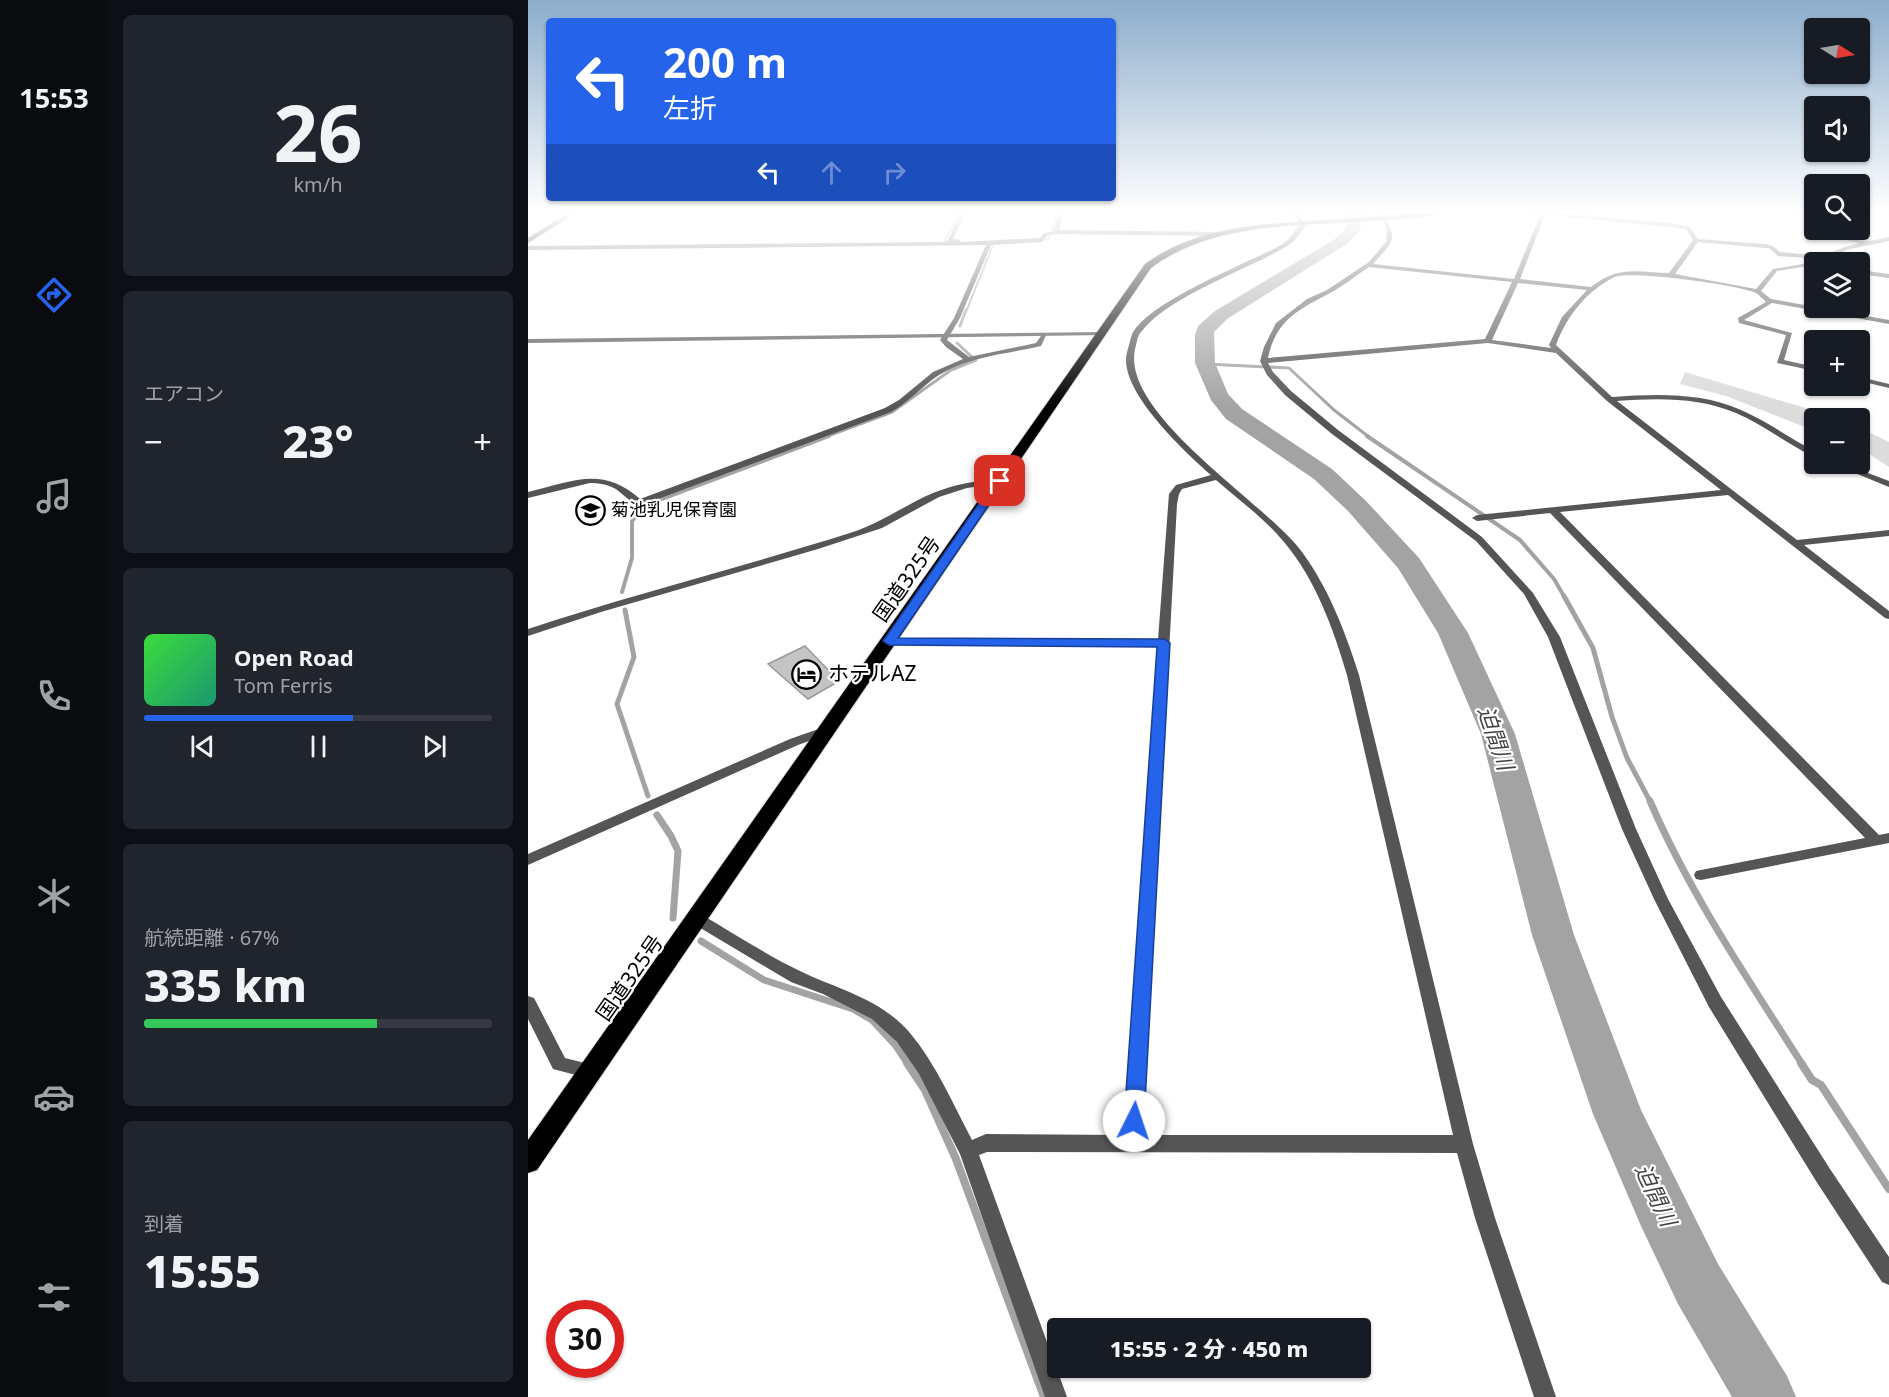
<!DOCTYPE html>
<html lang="ja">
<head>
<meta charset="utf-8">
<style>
  body { margin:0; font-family:"Noto Sans","Noto Sans JP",sans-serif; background:#20242c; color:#f1f3f6; height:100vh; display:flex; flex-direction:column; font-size:22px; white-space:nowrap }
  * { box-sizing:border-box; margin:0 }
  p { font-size:20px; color:#9ea1a6 }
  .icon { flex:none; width:33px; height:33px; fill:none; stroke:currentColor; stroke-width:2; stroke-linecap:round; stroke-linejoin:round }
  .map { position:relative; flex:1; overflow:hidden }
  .details { display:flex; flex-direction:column; gap:15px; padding:15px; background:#0d0f14; width:420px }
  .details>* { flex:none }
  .guide { position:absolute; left:18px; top:18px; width:570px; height:183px; border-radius:6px; box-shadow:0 2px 4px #0004; background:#2563eb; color:#fff; overflow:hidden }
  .needle { width:39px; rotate:101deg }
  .tools { position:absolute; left:1276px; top:18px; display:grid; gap:12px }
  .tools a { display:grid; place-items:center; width:66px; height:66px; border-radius:6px; background:#171b24; box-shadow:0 2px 4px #0004; font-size:30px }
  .speed { position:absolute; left:18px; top:1300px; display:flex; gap:12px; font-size:30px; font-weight:700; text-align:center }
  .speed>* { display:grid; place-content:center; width:78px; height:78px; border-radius:50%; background:#171b24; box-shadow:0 2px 4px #0004; line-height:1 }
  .speed .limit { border:9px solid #d22; background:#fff; color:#111 }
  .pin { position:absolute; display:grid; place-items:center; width:51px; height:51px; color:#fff; margin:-26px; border-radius:12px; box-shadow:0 3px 9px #0006 }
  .me { position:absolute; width:66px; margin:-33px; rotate:4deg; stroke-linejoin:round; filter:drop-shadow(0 0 4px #0008) }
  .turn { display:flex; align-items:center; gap:21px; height:126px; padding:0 18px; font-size:27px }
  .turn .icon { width:78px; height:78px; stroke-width:2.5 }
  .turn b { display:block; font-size:42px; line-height:51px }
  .lanes { display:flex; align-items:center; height:57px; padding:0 18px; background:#0003; justify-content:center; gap:30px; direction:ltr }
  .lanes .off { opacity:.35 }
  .big { font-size:45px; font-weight:800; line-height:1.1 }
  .details .card { flex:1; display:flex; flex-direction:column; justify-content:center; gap:9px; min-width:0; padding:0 21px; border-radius:9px; background:#20242c }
  .details .dial { align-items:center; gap:0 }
  .dial b { font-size:78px; line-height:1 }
  .song { display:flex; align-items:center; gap:18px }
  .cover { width:72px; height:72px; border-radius:9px; background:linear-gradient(135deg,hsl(120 70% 55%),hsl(160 70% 35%)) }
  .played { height:6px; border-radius:3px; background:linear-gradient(90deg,#2563eb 60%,#363941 60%) }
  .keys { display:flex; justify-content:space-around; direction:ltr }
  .heat { display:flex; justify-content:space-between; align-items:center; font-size:33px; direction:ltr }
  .charge { height:9px; border-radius:4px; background:linear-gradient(90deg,#34c759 67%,#363941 0) }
  .trip { position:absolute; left:519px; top:1318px; width:324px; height:60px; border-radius:6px; background:#171b24; box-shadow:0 2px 4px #0004; font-weight:800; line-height:60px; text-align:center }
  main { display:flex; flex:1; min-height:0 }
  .menu { display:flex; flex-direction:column; width:108px; justify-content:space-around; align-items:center; background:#090b0e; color:#9ea1a6 }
  .menu .icon { width:42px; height:42px }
  .menu .on { color:#2563eb }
  .menu b { font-size:27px; color:#f1f3f6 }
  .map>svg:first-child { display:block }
  .green { fill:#dcdcdc }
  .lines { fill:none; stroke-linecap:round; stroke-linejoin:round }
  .stream-far5 { stroke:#a3a3a3; stroke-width:2 }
  .stream-far4 { stroke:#a3a3a3; stroke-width:3 }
  .stream-far3 { stroke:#a3a3a3; stroke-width:4 }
  .stream-far2 { stroke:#a3a3a3; stroke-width:5 }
  .stream-far1 { stroke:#a3a3a3; stroke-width:7 }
  .stream { stroke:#a3a3a3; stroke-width:8 }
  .river { fill:#a3a3a3; fill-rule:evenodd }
  .building { fill:#c4c4c4; stroke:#999; stroke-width:1.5 }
  .primary-casing { stroke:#dbdbdb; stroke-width:1 }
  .trunk-casing { stroke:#dbdbdb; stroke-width:2 }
  .minor { fill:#555; fill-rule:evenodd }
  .tertiary { fill:#555; fill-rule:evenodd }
  .primary { fill:#000; fill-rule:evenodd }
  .trunk { fill:#000; fill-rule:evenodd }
  .route { fill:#2563eb; stroke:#184099; stroke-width:1.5 }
  .labels { text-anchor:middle; stroke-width:4.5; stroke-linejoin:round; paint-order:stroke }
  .far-poi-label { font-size:18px; fill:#000; stroke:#fff; text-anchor:start }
  .street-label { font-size:21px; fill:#000; stroke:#fff }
  .poi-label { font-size:21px; fill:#000; stroke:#fff; text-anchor:start }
  .water-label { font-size:22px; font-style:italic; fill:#444; stroke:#fff }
</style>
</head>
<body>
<main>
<nav class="menu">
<b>15:53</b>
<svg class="icon on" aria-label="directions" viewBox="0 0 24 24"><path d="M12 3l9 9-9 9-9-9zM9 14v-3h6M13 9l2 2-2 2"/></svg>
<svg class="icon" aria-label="music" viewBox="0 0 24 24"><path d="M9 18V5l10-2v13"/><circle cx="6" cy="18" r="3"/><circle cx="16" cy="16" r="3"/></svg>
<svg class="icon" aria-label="phone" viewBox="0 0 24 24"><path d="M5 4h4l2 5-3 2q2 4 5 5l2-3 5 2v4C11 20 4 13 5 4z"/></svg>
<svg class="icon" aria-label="climate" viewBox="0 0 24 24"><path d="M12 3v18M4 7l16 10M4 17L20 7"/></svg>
<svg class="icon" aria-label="car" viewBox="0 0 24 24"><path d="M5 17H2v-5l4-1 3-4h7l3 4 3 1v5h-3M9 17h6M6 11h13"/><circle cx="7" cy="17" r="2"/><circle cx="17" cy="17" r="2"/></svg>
<svg class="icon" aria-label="filters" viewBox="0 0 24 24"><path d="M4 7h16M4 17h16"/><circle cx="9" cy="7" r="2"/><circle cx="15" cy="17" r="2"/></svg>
</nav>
<section class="details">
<div class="card dial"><b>26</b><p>km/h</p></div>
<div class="card"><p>エアコン</p>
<div class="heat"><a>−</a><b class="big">23°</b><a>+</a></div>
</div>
<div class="card">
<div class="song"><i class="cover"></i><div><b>Open Road</b><p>Tom Ferris</p></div></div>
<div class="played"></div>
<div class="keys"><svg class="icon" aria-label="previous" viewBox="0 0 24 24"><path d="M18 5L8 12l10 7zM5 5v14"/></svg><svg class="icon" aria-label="pause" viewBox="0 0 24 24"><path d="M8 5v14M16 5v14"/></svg><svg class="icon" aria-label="next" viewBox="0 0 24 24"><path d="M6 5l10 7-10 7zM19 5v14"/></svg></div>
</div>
<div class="card"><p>航続距離 · 67%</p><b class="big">335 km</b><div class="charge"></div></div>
<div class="card"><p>到着</p><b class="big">15:55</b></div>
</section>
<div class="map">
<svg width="1361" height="1397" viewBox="0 0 1361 1397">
  <rect width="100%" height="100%" fill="#fff"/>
  <g class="green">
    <path d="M 1157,372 L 1311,418 L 1287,418 L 1287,431 L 1198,396 L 1152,384 Z"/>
    <path d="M 1332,428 L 1361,442 L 1361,467 L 1332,448 Z"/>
  </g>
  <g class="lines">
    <g class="stream-far5">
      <path d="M 524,230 L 530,212"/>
      <path d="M 510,240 L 520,239 L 523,233"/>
      <path d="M 422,242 L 416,242 L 433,212"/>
      <path d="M 438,312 L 465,245"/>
    </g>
    <g class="stream-far4">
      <path d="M 432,326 L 438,310"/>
      <path d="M 429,343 L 444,357"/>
      <path d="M 678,364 L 761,368 L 806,410 L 841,437"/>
      <path d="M 297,437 L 364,412 L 423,370 L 448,360"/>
    </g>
    <g class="stream-far3">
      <path d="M 839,436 L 992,540 L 1026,579 L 1037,598"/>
      <path d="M 94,592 L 104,558 L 104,521 L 118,505 L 301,436"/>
    </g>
    <g class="stream-far2">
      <path d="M 1036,596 L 1065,648 L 1084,717 L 1099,758 L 1123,803"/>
      <path d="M 97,610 L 106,657 L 89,704 L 120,796"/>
    </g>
    <g class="stream-far1">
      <path d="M 1122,801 C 1162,894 1220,979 1274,1064"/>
      <path d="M 129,815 L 143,836 L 150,851 L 145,918"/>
      <path d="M 173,941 L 236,980 L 325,1009 L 344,1020 L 368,1046 L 380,1064"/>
    </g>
    <g class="stream">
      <path d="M 379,1063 L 397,1090 L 428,1159 L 516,1397"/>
      <path d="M 1273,1063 L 1284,1080 L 1293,1085 L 1361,1189"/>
    </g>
    <path class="river" d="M 819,212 L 833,212 C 837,228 829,235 817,245 L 699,319 L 686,332 L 687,363 L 700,394 L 714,409 L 804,469 L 838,501 L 891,558 L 940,633 L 987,734 L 1046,935 L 1113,1110 L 1190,1264 L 1259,1376 L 1268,1397 L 1204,1397 L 1150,1304 L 1113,1226 L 1065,1114 L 1004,935 L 953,734 L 910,633 L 870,568 L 820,511 L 786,479 L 698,419 L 683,400 L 667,363 L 667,335 L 670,326 L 687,311 L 807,239 C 817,230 822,226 819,212 Z"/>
  </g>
  <path class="building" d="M 277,646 L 311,681 L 280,699 L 240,664 Z"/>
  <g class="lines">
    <defs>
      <path id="primary" d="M 42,212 L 50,212 L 0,243 L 0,238 Z"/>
      <path id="trunk" d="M 888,212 L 914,212 C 898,220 873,218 855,220 C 778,227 688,219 623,268 L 9,1170 L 0,1173 L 0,1140 L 617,264 C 669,226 734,224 797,220 C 827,219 858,215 888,212 Z"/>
    </defs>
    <use href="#primary" class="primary-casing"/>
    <use href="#trunk" class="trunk-casing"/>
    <g class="minor">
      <path d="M 433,212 L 438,212 L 425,239 L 432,240 L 432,242 L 512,238 L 516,233 L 526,231 L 531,212 L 536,212 L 531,230 L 693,232 L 696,234 L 693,236 L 528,234 L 520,235 L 514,242 L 463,245 L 432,318 L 419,340 L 441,357 L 508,343 L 515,333 L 519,333 L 513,346 C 479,354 442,356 411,375 C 394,386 381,402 363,412 L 114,505 C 104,506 95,493 86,488 C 78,484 70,483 62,483 L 0,498 L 0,492 C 44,482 74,465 112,499 L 357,408 L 371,400 L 405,372 L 435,359 L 418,347 L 412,340 L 426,318 L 458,245 L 0,250 L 0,246 L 419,242 Z"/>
      <path d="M 997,212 L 1020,212 L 1143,223 L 1162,227 L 1170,239 L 1237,244 L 1245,246 L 1252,252 L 1296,256 L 1314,248 L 1331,243 L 1292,233 L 1289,230 L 1337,242 L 1361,237 L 1361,241 L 1318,250 L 1296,262 L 1290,262 L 1293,259 L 1250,256 L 1241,248 L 1237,248 L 1170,242 L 1147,274 L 1228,289 L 1245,269 L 1286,262 L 1287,265 L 1249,271 L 1233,291 L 1243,299 L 1361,320 L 1361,324 L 1244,303 L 1216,320 L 1264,333 L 1256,360 L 1287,367 L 1287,371 L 1249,363 L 1258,335 L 1211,323 L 1210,318 L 1238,302 C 1235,299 1231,295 1228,293 C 1213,285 1101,270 1087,277 C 1059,290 1038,317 1028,345 L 1084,397 C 1127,394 1173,392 1213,410 C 1239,421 1262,439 1287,451 L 1287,457 L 1284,456 C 1258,443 1234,424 1208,413 C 1171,397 1129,398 1089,401 L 1269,540 L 1361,530 L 1361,536 L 1276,545 L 1361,611 L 1361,619 L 1357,618 L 1200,495 L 1032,512 L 1351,835 L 1361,833 L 1361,843 L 1173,880 L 1168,879 L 1166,875 L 1168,871 L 1173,870 L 1337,838 L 1022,513 L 949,521 L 944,518 L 949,515 L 1193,490 L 1079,401 L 1028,353 L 960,343 L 740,363 L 745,372 L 763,391 L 810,430 L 954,537 L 1005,593 L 1032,637 L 1108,829 L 1140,899 L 1193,997 L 1302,1169 L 1361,1257 L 1361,1285 L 1354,1282 L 1288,1181 L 1181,1007 L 1126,899 L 1094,829 L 1020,637 L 996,594 L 948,541 L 804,434 L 757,395 L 739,375 L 732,361 L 736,347 L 748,323 L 779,299 L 799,290 L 841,262 L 858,242 L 859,230 L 852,216 L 856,216 C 872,241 862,244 845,264 L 986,279 L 1012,215 ZM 1017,215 L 1143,227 L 1158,229 L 1165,240 L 1141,273 C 1109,272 1090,265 1063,287 L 992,279 ZM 841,267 L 984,282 L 957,339 L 740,358 C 748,320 770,310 802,293 C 816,286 828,275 841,267 ZM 990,283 L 1059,290 L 1034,317 L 1021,345 L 1023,348 L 964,340 Z"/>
      <path d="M 776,222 L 779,224 L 768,239 L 761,245 C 720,270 641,295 613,332 C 609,336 609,343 607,349 C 593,415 737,502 774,552 C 801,589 817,631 831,675 L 945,1144 L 967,1218 L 1028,1397 L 1006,1397 L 947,1218 L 929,1153 L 459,1152 L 451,1155 L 539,1397 L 517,1397 L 432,1154 L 391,1074 L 369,1042 L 344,1019 L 295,994 L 263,982 L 164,923 L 161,919 L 164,915 L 169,913 L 174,915 C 207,934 240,956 274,972 C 312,990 353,999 382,1033 C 408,1064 425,1104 444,1140 L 458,1134 L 596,1135 L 630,646 L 361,644 L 355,641 L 361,638 L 630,640 L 641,494 L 648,485 L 683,475 C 657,452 597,396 598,359 C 598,354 600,349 601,345 C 602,341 603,336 605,332 C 626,299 718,264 755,244 C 764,238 767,227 776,222 ZM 688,480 C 711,500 737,519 756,542 C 788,580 805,628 819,675 L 925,1135 L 615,1135 L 649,504 L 651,494 L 654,489 Z"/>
      <path d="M 1332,270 L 1361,274 L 1361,278 L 1332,274 Z"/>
      <path d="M 1332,377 L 1361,384 L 1361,388 L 1332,381 Z"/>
      <path d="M 1305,464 L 1316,464 L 1361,481 L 1361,487 Z"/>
      <path d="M 472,478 L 476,481 L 475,483 L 439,488 L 411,497 L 354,528 L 290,549 L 73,612 L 0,636 L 0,629 C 108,593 219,566 328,531 C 356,521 379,504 405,493 C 427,484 449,481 472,478 Z"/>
      <path d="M 299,726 L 305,730 L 303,733 L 270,745 L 0,865 L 0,854 L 262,739 Z"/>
      <path d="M 0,996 L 6,998 L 37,1058 L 69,1066 L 72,1071 L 69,1076 L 63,1079 L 25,1069 L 0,1019 Z"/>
    </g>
    <g class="tertiary">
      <path d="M 763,212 L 768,212 L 778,225 L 774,225 Z"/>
      <path d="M 578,332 L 578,334 L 576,335 L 0,343 L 0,339 Z"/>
    </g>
    <use href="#primary" class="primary"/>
    <use href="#trunk" class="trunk"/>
  </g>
  <linearGradient id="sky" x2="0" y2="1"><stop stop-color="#8cadcc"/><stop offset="0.52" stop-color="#fff"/><stop offset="1" stop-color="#fff" stop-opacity="0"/></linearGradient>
  <rect width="1361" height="408" fill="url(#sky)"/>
  <path class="route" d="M 468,479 L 477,481 L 370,638 L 636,639 L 642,643 L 616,1121 L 613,1127 L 606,1130 L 599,1127 L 596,1121 L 629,647 L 361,645 L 355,641 Z"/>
  <defs>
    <symbol id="school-ring" viewBox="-11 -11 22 22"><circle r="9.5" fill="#fff" stroke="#000" stroke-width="1.5"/><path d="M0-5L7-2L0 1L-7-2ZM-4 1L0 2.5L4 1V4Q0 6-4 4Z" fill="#000"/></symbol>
    <symbol id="hotel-ring" viewBox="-11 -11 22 22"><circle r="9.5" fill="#fff" stroke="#000" stroke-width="1.5"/><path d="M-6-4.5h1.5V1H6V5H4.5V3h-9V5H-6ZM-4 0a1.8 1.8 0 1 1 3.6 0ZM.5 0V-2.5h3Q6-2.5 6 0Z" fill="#000"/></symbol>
  </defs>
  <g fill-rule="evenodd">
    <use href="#school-ring" x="46" y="494" width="33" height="33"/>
    <use href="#hotel-ring" x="262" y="658" width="33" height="33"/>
  </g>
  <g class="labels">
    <g class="far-poi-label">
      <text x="83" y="516">菊池乳児保育園</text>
    </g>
    <g class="street-label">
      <text transform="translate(379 579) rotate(-55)" y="7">国道325号</text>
      <text transform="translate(102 978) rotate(-55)" y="7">国道325号</text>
    </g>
    <g class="poi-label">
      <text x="300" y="681">ホテルAZ</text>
    </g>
    <g class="water-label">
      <text transform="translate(968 738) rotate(71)" y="8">迫間川</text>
      <text transform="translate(1128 1195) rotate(65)" y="8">迫間川</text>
    </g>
  </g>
</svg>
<div class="tools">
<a><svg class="needle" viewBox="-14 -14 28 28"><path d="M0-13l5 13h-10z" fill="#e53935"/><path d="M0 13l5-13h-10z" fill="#9ea1a6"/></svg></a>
<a><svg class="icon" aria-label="sound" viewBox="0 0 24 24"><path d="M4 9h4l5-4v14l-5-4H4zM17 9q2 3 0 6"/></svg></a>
<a><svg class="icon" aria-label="search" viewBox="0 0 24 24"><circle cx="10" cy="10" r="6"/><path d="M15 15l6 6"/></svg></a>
<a><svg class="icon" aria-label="layers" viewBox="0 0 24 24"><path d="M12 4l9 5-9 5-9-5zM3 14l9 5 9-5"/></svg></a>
<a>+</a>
<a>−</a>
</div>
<div class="speed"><div class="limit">30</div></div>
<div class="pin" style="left:472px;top:481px;background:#d93025"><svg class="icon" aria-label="arrive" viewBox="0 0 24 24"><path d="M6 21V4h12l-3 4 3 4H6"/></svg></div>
<svg class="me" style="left:606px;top:1121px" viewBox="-20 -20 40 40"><circle r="19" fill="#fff"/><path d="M0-13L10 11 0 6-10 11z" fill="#2563eb"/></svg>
<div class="trip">15:55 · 2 分 · 450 m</div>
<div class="guide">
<div class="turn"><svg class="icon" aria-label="left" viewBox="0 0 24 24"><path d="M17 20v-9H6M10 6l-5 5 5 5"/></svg><div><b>200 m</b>左折</div></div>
<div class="lanes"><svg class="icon" aria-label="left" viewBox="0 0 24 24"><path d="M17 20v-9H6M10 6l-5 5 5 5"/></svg><svg class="icon off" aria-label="ahead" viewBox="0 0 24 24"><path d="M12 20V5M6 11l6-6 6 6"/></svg><svg class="icon off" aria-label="right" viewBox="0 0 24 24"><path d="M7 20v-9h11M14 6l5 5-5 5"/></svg></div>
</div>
</div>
</main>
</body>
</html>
